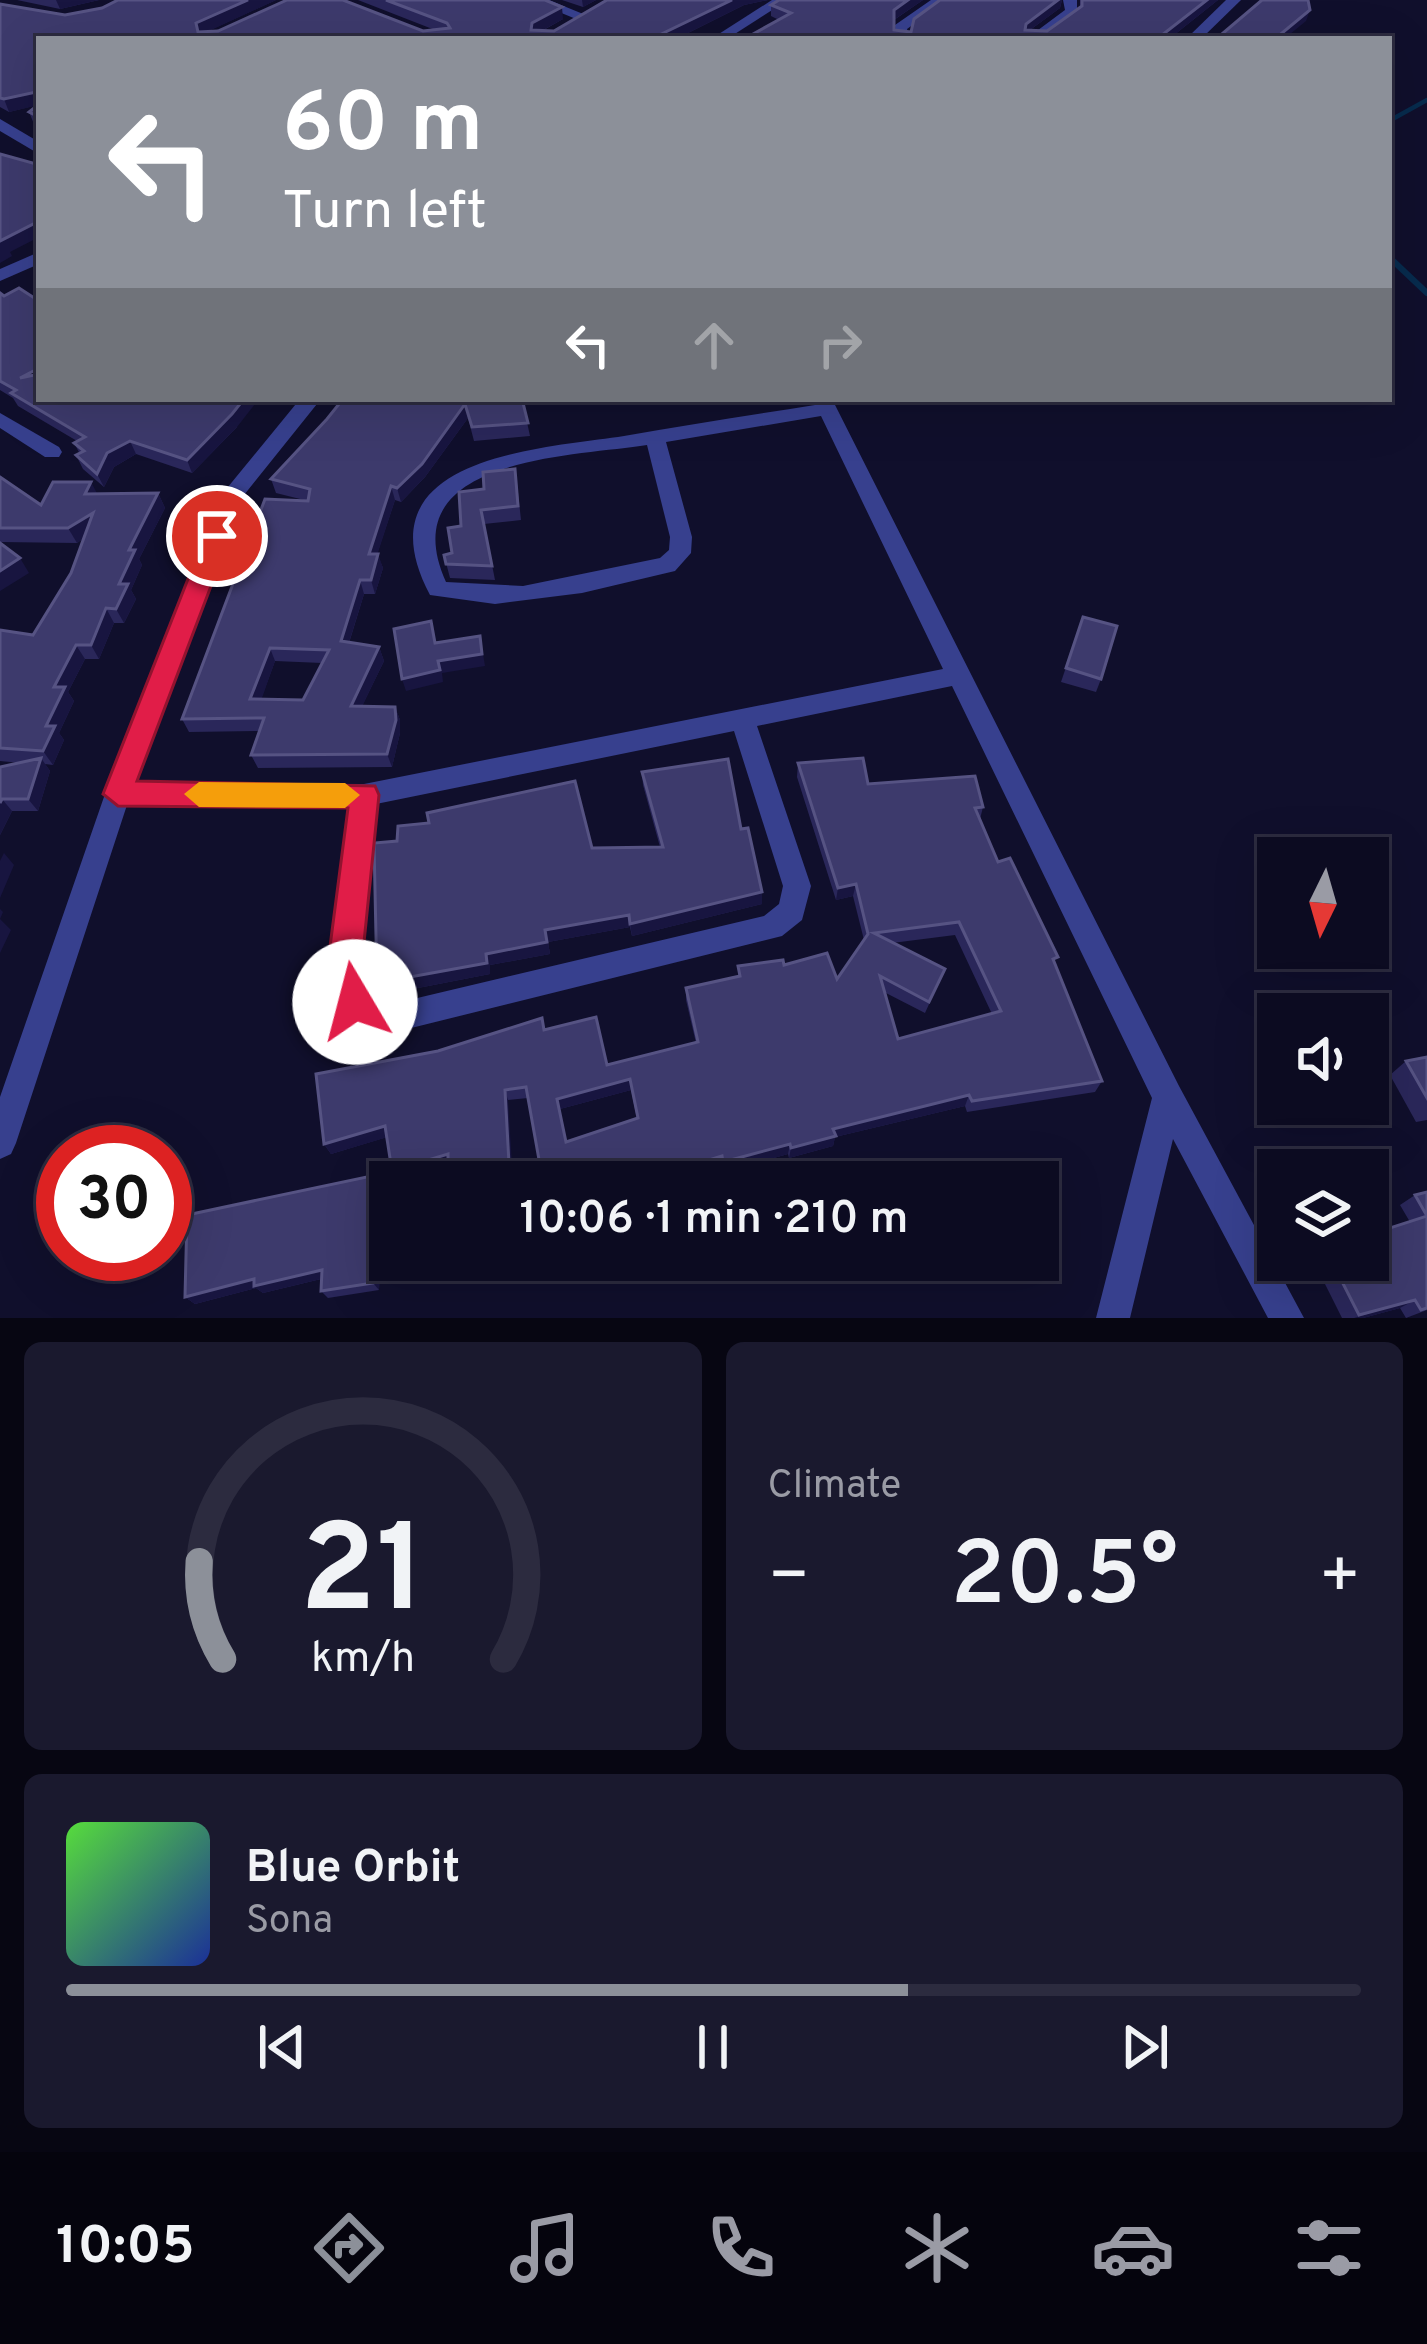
<!DOCTYPE html>
<html lang="en">
<head>
<meta charset="utf-8">
<style>
  body { margin:0; font-family:Overpass,sans-serif; background:#1a192e; color:#f1f3f6; height:100vh; display:flex; flex-direction:column; font-size:45px; white-space:nowrap }
  * { box-sizing:border-box; margin:0 }
  p { font-size:39px; color:#9a9ba5 }
  .icon { flex:none; width:66px; height:66px; fill:none; stroke:currentColor; stroke-width:2; stroke-linecap:round; stroke-linejoin:round }
  .map { position:relative; height:1318px; overflow:hidden }
  .drawer { display:flex; flex-direction:column; gap:24px; padding:24px; background:#070612; flex:1 }
  .drawer>* { flex:none }
  .top-card { position:absolute; left:36px; top:36px; width:1356px; height:366px; border-radius:0px; box-shadow:0 12px 48px #0002,0 0 0 3px #2c2b3f; background:#8c9099; color:#fff; overflow:hidden }
  .needle { width:78px; rotate:185deg }
  .tools { position:absolute; left:1257px; top:837px; display:grid; gap:24px }
  .tools a { display:grid; place-items:center; width:132px; height:132px; border-radius:0px; background:#0c0b21; box-shadow:0 12px 48px #0002,0 0 0 3px #2c2b3f; font-size:60px }
  .speed { position:absolute; left:36px; top:1125px; display:flex; gap:24px; font-size:60px; font-weight:700; text-align:center }
  .speed>* { display:grid; place-content:center; width:156px; height:156px; border-radius:50%; background:#0c0b21; box-shadow:0 12px 48px #0002,0 0 0 3px #2c2b3f; line-height:1 }
  .speed .limit { border:18px solid #d22; background:#fff; color:#111 }
  .pin { position:absolute; display:grid; place-items:center; width:102px; height:102px; color:#fff; margin:-51px; border:6px solid #fff; border-radius:50%; box-shadow:0 3px 12px #0007 }
  .me { position:absolute; width:132px; margin:-66px; rotate:352deg; stroke-linejoin:round; filter:drop-shadow(0 0 9px #0008) }
  .turn { display:flex; align-items:center; gap:42px; height:252px; padding:0 48px; font-size:54px }
  .turn .icon { width:156px; height:156px; stroke-width:2.5 }
  .turn b { display:block; font-size:84px; line-height:102px }
  .lanes { display:flex; align-items:center; height:114px; padding:0 48px; background:#0003; justify-content:center; gap:60px; direction:ltr }
  .lanes .off { opacity:.35 }
  .big { font-size:90px; font-weight:600; line-height:1.1 }
  .drawer .tile { flex:1; display:flex; flex-direction:column; justify-content:center; gap:18px; min-width:0; padding:0 42px; border-radius:18px; background:#1a192e }
  .drawer .dial { align-items:center; gap:0 }
  .dial svg { height:312px; overflow:visible; fill:none; stroke:#2c2b3f; stroke-width:7; stroke-linecap:round; text-anchor:middle }
  .dial text { fill:#f1f3f6; stroke:none }
  .song { display:flex; align-items:center; gap:36px }
  .cover { width:144px; height:144px; border-radius:18px; background:linear-gradient(135deg,hsl(110 70% 55%),hsl(230 70% 35%)) }
  .played { height:12px; border-radius:6px; background:linear-gradient(90deg,#8c9099 65%,#2c2b3f 65%) }
  .keys { display:flex; justify-content:space-around; direction:ltr }
  .heat { display:flex; justify-content:space-between; align-items:center; font-size:66px; direction:ltr }
  .drawer .tiles { flex:1; display:grid; gap:24px; grid-template-columns:1fr 1fr }
  .tile:last-child { grid-column:span 2 }
  .trip { position:absolute; left:369px; top:1161px; width:690px; height:120px; border-radius:0px; background:#0c0b21; box-shadow:0 12px 48px #0002,0 0 0 3px #2c2b3f; font-weight:600; line-height:120px; text-align:center }
  .dock { display:flex; height:192px; justify-content:space-around; align-items:center; background:#05040d; color:#9a9ba5 }
  .dock .icon { width:84px; height:84px }
  .dock .current { color:#8c9099 }
  .dock b { font-size:54px; color:#f1f3f6 }
  .map>svg:first-child { display:block }
  .lines { fill:none; stroke-linecap:round; stroke-linejoin:round }
  .stream-far1 { stroke:#072b4d; stroke-width:4.5 }
  .stream { stroke:#072b4d; stroke-width:6 }
  .minor { fill:#37408e; fill-rule:evenodd }
  .wall { fill:#2a275a; fill-rule:evenodd }
  .shaded-wall { fill:#181540 }
  .building { fill:#3d3a6c; stroke:#565383; stroke-width:3; fill-rule:evenodd }
  .route { fill:#e11d48; stroke:#92132f; stroke-width:3 }
  .slow { fill:#f59e0b }
</style>
</head>
<body>
<div class="map">
<svg width="1427" height="1318" viewBox="0 0 1427 1318">
  <rect width="100%" height="100%" fill="#100f2c"/>
  <g class="lines">
    <path class="stream-far1" d="M 1389,121 L 1427,100"/>
    <path class="stream" d="M 1389,257 L 1427,293"/>
    <g class="minor">
      <path d="M 530,0 L 549,0 L 588,16 L 576,19 Z"/>
      <path d="M 772,0 L 788,0 L 727,39 L 711,39 Z"/>
      <path d="M 931,0 L 947,0 L 907,29 L 910,39 L 896,39 L 895,25 Z"/>
      <path d="M 1063,0 L 1077,0 L 1077,14 L 1042,39 L 1026,39 L 1065,10 Z"/>
      <path d="M 1226,0 L 1241,0 L 1201,39 L 1186,39 Z"/>
      <path d="M 0,119 L 39,142 L 39,154 L 0,131 Z"/>
      <path d="M 39,252 L 39,264 L 0,281 L 0,269 Z"/>
      <path d="M 300,399 L 321,399 L 244,495 L 135,783 L 364,784 L 943,669 L 821,416 L 666,442 L 692,537 L 691,553 L 675,571 L 582,593 L 495,604 L 430,595 C 357,457 538,449 624,436 C 687,425 751,415 815,405 L 812,399 L 832,399 L 1179,1086 L 1304,1318 L 1268,1318 L 1173,1139 L 1130,1318 L 1096,1318 L 1152,1098 L 952,686 L 757,726 L 811,886 L 802,920 L 782,936 L 391,1033 L 344,1012 L 330,962 L 350,806 L 127,805 L 16,1143 L 11,1154 L 0,1159 L 0,1097 L 105,794 L 223,493 ZM 647,445 L 670,537 L 669,550 L 660,558 L 523,586 L 446,582 C 390,457 571,457 647,445 ZM 734,731 L 783,886 L 779,904 L 764,916 L 392,1004 L 368,993 L 360,962 L 376,804 Z"/>
      <path d="M 0,413 L 59,447 L 62,452 L 59,457 L 45,457 L 0,428 Z"/>
    </g>
  </g>
  <g class="wall">
    <path d="M 17,0 L 99,0 L 60,9 Z"/>
    <path d="M 276,0 L 208,31 L 435,30 L 358,0 L 545,0 L 563,19 L 542,31 L 554,31 L 607,0 L 768,0 L 744,5 L 676,39 L 39,39 L 39,126 L 34,124 L 29,112 L 37,105 L 9,112 L 0,107 L 0,4 L 65,15 Z"/>
    <path d="M 562,0 L 596,0 L 583,7 Z"/>
    <path d="M 779,0 L 923,0 L 894,20 L 894,30 L 911,32 L 940,0 L 1062,0 L 1060,8 L 1030,30 L 1047,31 L 1080,8 L 1080,0 L 1218,0 L 1169,39 L 744,39 L 779,20 L 771,16 L 771,5 Z"/>
    <path d="M 0,293 L 39,399 L 237,427 L 192,473 L 136,454 L 114,467 L 104,487 L 83,469 L 76,455 L 80,454 L 74,443 L 77,441 L 18,406 L 13,398 L 0,390 Z"/>
    <path d="M 522,399 L 530,436 L 474,441 L 468,418 L 425,477 L 401,502 L 395,500 L 377,554 L 383,568 L 375,594 L 364,594 L 349,643 L 379,647 L 384,661 L 362,706 L 395,707 L 400,720 L 400,733 L 392,767 L 258,768 L 251,755 L 260,731 L 189,732 L 182,719 L 308,501 L 276,493 L 271,479 L 327,419 ZM 275,661 L 322,663 L 303,700 L 261,699 Z"/>
    <path d="M 0,477 L 41,505 L 97,494 L 158,493 L 165,508 L 139,559 L 142,565 L 131,590 L 136,599 L 124,623 L 114,623 L 99,659 L 85,659 L 68,692 L 74,701 L 59,733 L 64,740 L 53,765 L 45,764 L 50,771 L 38,811 L 12,811 L 0,835 L 0,767 L 21,763 L 0,761 L 0,630 L 33,635 L 71,573 L 84,538 L 77,543 L 0,542 Z"/>
    <path d="M 517,483 L 521,520 L 484,524 L 495,580 L 450,578 L 444,555 L 452,553 L 461,526 L 484,489 Z"/>
    <path d="M 1083,617 L 1101,679 L 1096,692 L 1061,682 Z"/>
    <path d="M 798,763 L 868,784 L 983,807 L 980,819 L 998,862 L 1055,963 L 1102,1081 L 1095,1092 L 967,1112 L 965,1106 L 835,1137 L 833,1146 L 789,1158 L 788,1154 L 723,1172 L 721,1165 L 543,1182 L 528,1098 L 508,1100 L 448,1165 L 398,1181 L 387,1137 L 331,1154 L 324,1144 L 545,1030 L 607,1065 L 696,1043 L 686,1000 L 686,988 L 738,977 L 738,966 L 784,965 L 837,979 L 864,940 L 853,896 L 836,900 L 797,777 ZM 955,935 L 992,1014 L 898,1039 L 884,992 L 925,1013 L 945,969 L 892,943 ZM 631,1090 L 637,1119 L 566,1141 L 560,1109 Z"/>
    <path d="M 642,772 L 741,829 L 762,892 L 762,904 L 632,936 L 630,927 L 548,942 L 550,954 L 490,965 L 490,974 L 382,995 L 592,848 L 660,847 L 643,785 Z"/>
    <path d="M 1427,1057 L 1427,1120 L 1416,1122 L 1390,1075 L 1406,1061 Z"/>
    <path d="M 383,1184 L 379,1290 L 328,1298 L 321,1291 L 321,1279 L 263,1293 L 256,1288 L 195,1304 L 185,1297 Z"/>
    <path d="M 1427,1192 L 1427,1310 L 1406,1318 L 1400,1308 L 1363,1318 L 1342,1318 L 1313,1260 L 1368,1260 L 1410,1222 L 1400,1205 L 1415,1195 Z"/>
    <path d="M 452,1260 L 484,1260 L 455,1265 Z"/>
  </g>
  <g class="shaded-wall">
    <path d="M 56,0 L 99,0 L 60,9 Z"/>
    <path d="M 248,0 L 276,0 L 200,35 L 196,23 Z"/>
    <path d="M 582,0 L 596,0 L 583,7 Z"/>
    <path d="M 732,0 L 768,0 L 744,5 L 676,39 L 651,39 Z"/>
    <path d="M 908,0 L 923,0 L 892,21 L 894,10 Z"/>
    <path d="M 1058,0 L 1062,0 L 1060,8 L 1023,35 L 1026,24 Z"/>
    <path d="M 1207,0 L 1218,0 L 1169,39 L 1157,39 Z"/>
    <path d="M 562,7 L 563,19 L 534,35 L 531,30 L 532,23 Z"/>
    <path d="M 1310,10 L 1306,21 L 1284,39 L 1275,39 Z"/>
    <path d="M 36,92 L 39,105 L 9,112 L 4,99 Z"/>
    <path d="M 39,221 L 39,237 L 10,252 L 12,256 L 0,263 L 0,241 Z"/>
    <path d="M 244,399 L 259,399 L 237,427 L 192,473 L 187,460 Z"/>
    <path d="M 465,404 L 468,418 L 425,477 L 401,502 L 397,488 Z"/>
    <path d="M 130,441 L 136,454 L 114,467 L 104,487 L 97,474 L 107,453 Z"/>
    <path d="M 91,482 L 99,497 L 85,494 Z"/>
    <path d="M 391,486 L 395,500 L 373,568 L 369,554 Z"/>
    <path d="M 158,493 L 165,508 L 139,559 L 142,565 L 131,590 L 136,599 L 124,623 L 116,609 L 119,584 L 129,550 Z"/>
    <path d="M 93,513 L 101,527 L 77,543 L 68,528 Z"/>
    <path d="M 378,554 L 383,568 L 375,594 L 371,580 Z"/>
    <path d="M 20,558 L 29,573 L 0,591 L 0,571 Z"/>
    <path d="M 360,580 L 364,594 L 345,655 L 341,641 Z"/>
    <path d="M 106,608 L 114,623 L 99,659 L 91,645 Z"/>
    <path d="M 480,636 L 485,666 L 442,673 L 443,682 L 406,691 L 402,679 L 438,661 Z"/>
    <path d="M 76,645 L 85,659 L 68,692 L 74,701 L 59,733 L 64,740 L 53,765 L 43,751 L 46,726 L 54,687 Z"/>
    <path d="M 379,647 L 384,661 L 356,719 L 351,706 Z"/>
    <path d="M 270,648 L 275,661 L 257,712 L 250,699 Z"/>
    <path d="M 395,707 L 400,720 L 400,733 L 392,767 L 387,754 Z"/>
    <path d="M 41,758 L 50,771 L 38,811 L 28,799 Z"/>
    <path d="M 2,799 L 12,811 L 0,835 L 0,803 Z"/>
    <path d="M 4,853 L 14,865 L 0,898 L 0,861 Z"/>
    <path d="M 856,884 L 853,896 L 836,900 L 838,888 Z"/>
    <path d="M 762,892 L 762,904 L 632,936 L 630,924 Z"/>
    <path d="M 0,909 L 3,912 L 0,919 L 11,930 L 0,953 Z"/>
    <path d="M 629,915 L 630,927 L 548,942 L 550,954 L 490,965 L 490,974 L 382,995 L 377,983 L 486,954 L 545,930 Z"/>
    <path d="M 630,1079 L 631,1090 L 560,1109 L 557,1099 Z"/>
    <path d="M 505,1090 L 508,1100 L 513,1182 L 510,1182 Z"/>
    <path d="M 969,1095 L 965,1106 L 835,1137 L 833,1146 L 789,1158 L 791,1148 L 833,1129 Z"/>
    <path d="M 385,1126 L 391,1136 L 331,1154 L 324,1144 Z"/>
    <path d="M 790,1144 L 788,1154 L 723,1172 L 723,1162 Z"/>
    <path d="M 448,1154 L 453,1164 L 398,1181 L 392,1171 Z"/>
    <path d="M 722,1156 L 721,1165 L 669,1182 L 638,1182 Z"/>
    <path d="M 376,1175 L 383,1184 L 379,1290 L 373,1283 Z"/>
    <path d="M 322,1270 L 329,1277 L 263,1293 L 256,1288 L 195,1304 L 185,1297 L 254,1279 Z"/>
    <path d="M 1415,1300 L 1400,1308 L 1363,1318 L 1354,1318 Z"/>
  </g>
  <g class="building">
    <path d="M 118,0 L 248,0 L 196,23 L 198,32 L 218,31 L 287,0 L 343,0 L 423,31 L 450,28 L 447,23 L 386,0 L 545,0 L 562,7 L 532,23 L 531,30 L 554,31 L 607,0 L 732,0 L 651,39 L 39,39 L 39,117 L 29,112 L 38,105 L 36,92 L 4,99 L 0,98 L 0,4 L 65,15 L 102,8 Z"/>
    <path d="M 779,0 L 908,0 L 894,10 L 894,30 L 911,32 L 914,19 L 940,0 L 1058,0 L 1026,24 L 1025,30 L 1047,31 L 1082,6 L 1082,0 L 1207,0 L 1157,39 L 744,39 L 791,13 L 771,5 Z"/>
    <path d="M 1262,0 L 1308,0 L 1310,10 L 1276,38 L 1267,35 L 1263,39 L 1216,39 Z"/>
    <path d="M 0,154 L 36,164 L 39,163 L 39,221 L 0,241 Z"/>
    <path d="M 19,288 L 39,301 L 39,368 L 20,378 L 39,374 L 39,399 L 244,399 L 232,414 L 187,460 L 130,441 L 107,453 L 97,474 L 76,455 L 84,451 L 74,443 L 85,437 L 11,393 L 16,390 L 0,381 L 0,293 L 4,296 Z"/>
    <path d="M 343,399 L 522,399 L 528,423 L 472,427 L 465,404 L 422,464 L 397,488 L 391,486 L 369,554 L 378,554 L 371,580 L 360,580 L 341,641 L 379,647 L 351,706 L 395,707 L 396,720 L 387,754 L 251,755 L 264,718 L 182,719 L 265,499 L 308,501 L 310,489 L 271,479 L 327,419 ZM 270,648 L 329,650 L 303,700 L 250,699 Z"/>
    <path d="M 515,469 L 518,506 L 481,510 L 492,566 L 446,564 L 444,555 L 452,553 L 448,528 L 461,526 L 459,492 L 484,489 L 483,472 Z"/>
    <path d="M 0,477 L 41,505 L 53,482 L 91,482 L 85,494 L 158,493 L 129,550 L 135,550 L 119,584 L 128,584 L 116,609 L 106,608 L 91,645 L 76,645 L 54,687 L 65,687 L 46,726 L 55,726 L 43,751 L 0,748 L 0,630 L 33,635 L 71,573 L 93,513 L 68,528 L 0,528 Z"/>
    <path d="M 0,543 L 20,558 L 0,571 Z"/>
    <path d="M 1083,617 L 1117,626 L 1101,679 L 1066,668 Z"/>
    <path d="M 431,621 L 435,643 L 480,636 L 482,654 L 438,661 L 440,670 L 402,679 L 394,629 Z"/>
    <path d="M 41,758 L 28,799 L 2,799 L 0,803 L 0,767 Z"/>
    <path d="M 863,758 L 868,784 L 975,776 L 983,807 L 975,808 L 998,862 L 1010,858 L 1058,957 L 1053,959 L 1102,1081 L 972,1101 L 969,1095 L 833,1129 L 836,1136 L 791,1148 L 790,1144 L 723,1162 L 722,1156 L 638,1182 L 543,1182 L 526,1087 L 505,1090 L 510,1182 L 448,1182 L 448,1154 L 392,1171 L 385,1126 L 324,1144 L 316,1074 L 438,1051 L 542,1018 L 544,1030 L 596,1017 L 607,1065 L 698,1042 L 686,988 L 740,976 L 738,966 L 783,960 L 784,965 L 827,953 L 837,979 L 868,934 L 856,884 L 838,888 L 798,763 ZM 959,922 L 1001,1011 L 898,1039 L 880,976 L 929,1002 L 945,969 L 874,933 ZM 630,1079 L 638,1118 L 566,1142 L 557,1099 Z"/>
    <path d="M 728,759 L 741,829 L 748,828 L 762,892 L 630,924 L 629,915 L 545,930 L 547,942 L 486,954 L 487,963 L 377,983 L 374,843 L 397,841 L 398,826 L 429,823 L 427,813 L 575,781 L 592,848 L 663,847 L 642,772 Z"/>
    <path d="M 1427,1057 L 1427,1098 L 1406,1061 Z"/>
    <path d="M 376,1175 L 373,1283 L 321,1291 L 322,1270 L 254,1286 L 254,1279 L 185,1297 L 187,1215 Z"/>
    <path d="M 1427,1192 L 1427,1216 L 1415,1195 Z"/>
    <path d="M 1427,1216 L 1427,1308 L 1421,1310 L 1415,1300 L 1359,1315 L 1331,1260 L 1368,1260 L 1368,1235 Z"/>
  </g>
  <path class="route" d="M 217,527 L 230,536 L 137,781 L 375,786 L 379,795 L 362,962 L 372,1002 L 367,1013 L 355,1018 L 343,1013 L 328,962 L 348,808 L 118,806 L 103,794 L 205,536 Z"/>
  <path class="slow" d="M 199,782 L 345,783 L 360,795 L 345,808 L 199,807 L 184,794 Z"/>
</svg>
<div class="tools">
<a><svg class="needle" viewBox="-14 -14 28 28"><path d="M0-13l5 13h-10z" fill="#e53935"/><path d="M0 13l5-13h-10z" fill="#9a9ba5"/></svg></a>
<a><svg class="icon" aria-label="sound" viewBox="0 0 24 24"><path d="M4 9h4l5-4v14l-5-4H4zM17 9q2 3 0 6"/></svg></a>
<a><svg class="icon" aria-label="layers" viewBox="0 0 24 24"><path d="M12 4l9 5-9 5-9-5zM3 14l9 5 9-5"/></svg></a>
</div>
<div class="speed"><div class="limit">30</div></div>
<div class="pin" style="left:217px;top:536px;background:#d93025"><svg class="icon" aria-label="arrive" viewBox="0 0 24 24"><path d="M6 21V4h12l-3 4 3 4H6"/></svg></div>
<svg class="me" style="left:355px;top:1002px" viewBox="-20 -20 40 40"><circle r="19" fill="#fff"/><path d="M0-13L10 11 0 6-10 11z" fill="#e11d48"/></svg>
<div class="trip">10:06 · 1 min · 210 m</div>
<div class="top-card">
<div class="turn"><svg class="icon" aria-label="left" viewBox="0 0 24 24"><path d="M17 20v-9H6M10 6l-5 5 5 5"/></svg><div><b>60 m</b>Turn left</div></div>
<div class="lanes"><svg class="icon" aria-label="left" viewBox="0 0 24 24"><path d="M17 20v-9H6M10 6l-5 5 5 5"/></svg><svg class="icon off" aria-label="ahead" viewBox="0 0 24 24"><path d="M12 20V5M6 11l6-6 6 6"/></svg><svg class="icon off" aria-label="right" viewBox="0 0 24 24"><path d="M7 20v-9h11M14 6l5 5-5 5"/></svg></div>
</div>
</div>
<section class="drawer">
<div class="tiles">
<div class="tile dial"><svg viewBox="0 0 100 80">
<path d="M14 69A42 42 0 1 1 86 69"/>
<path d="M14 69A42 42 0 0 1 8 44" stroke="#8c9099"/>
<text x="50" y="56" font-size="32" font-weight="700">21</text>
<text x="50" y="72" font-size="11">km/h</text>
</svg></div>
<div class="tile"><p>Climate</p>
<div class="heat"><a>−</a><b class="big">20.5°</b><a>+</a></div>
</div>
<div class="tile">
<div class="song"><i class="cover"></i><div><b>Blue Orbit</b><p>Sona</p></div></div>
<div class="played"></div>
<div class="keys"><svg class="icon" aria-label="previous" viewBox="0 0 24 24"><path d="M18 5L8 12l10 7zM5 5v14"/></svg><svg class="icon" aria-label="pause" viewBox="0 0 24 24"><path d="M8 5v14M16 5v14"/></svg><svg class="icon" aria-label="next" viewBox="0 0 24 24"><path d="M6 5l10 7-10 7zM19 5v14"/></svg></div>
</div>
</div>
</section>
<nav class="dock">
<b>10:05</b>
<svg class="icon current" aria-label="directions" viewBox="0 0 24 24"><path d="M12 3l9 9-9 9-9-9zM9 14v-3h6M13 9l2 2-2 2"/></svg>
<svg class="icon" aria-label="music" viewBox="0 0 24 24"><path d="M9 18V5l10-2v13"/><circle cx="6" cy="18" r="3"/><circle cx="16" cy="16" r="3"/></svg>
<svg class="icon" aria-label="phone" viewBox="0 0 24 24"><path d="M5 4h4l2 5-3 2q2 4 5 5l2-3 5 2v4C11 20 4 13 5 4z"/></svg>
<svg class="icon" aria-label="climate" viewBox="0 0 24 24"><path d="M12 3v18M4 7l16 10M4 17L20 7"/></svg>
<svg class="icon" aria-label="car" viewBox="0 0 24 24"><path d="M5 17H2v-5l4-1 3-4h7l3 4 3 1v5h-3M9 17h6M6 11h13"/><circle cx="7" cy="17" r="2"/><circle cx="17" cy="17" r="2"/></svg>
<svg class="icon" aria-label="filters" viewBox="0 0 24 24"><path d="M4 7h16M4 17h16"/><circle cx="9" cy="7" r="2"/><circle cx="15" cy="17" r="2"/></svg>
</nav>
</body>
</html>
